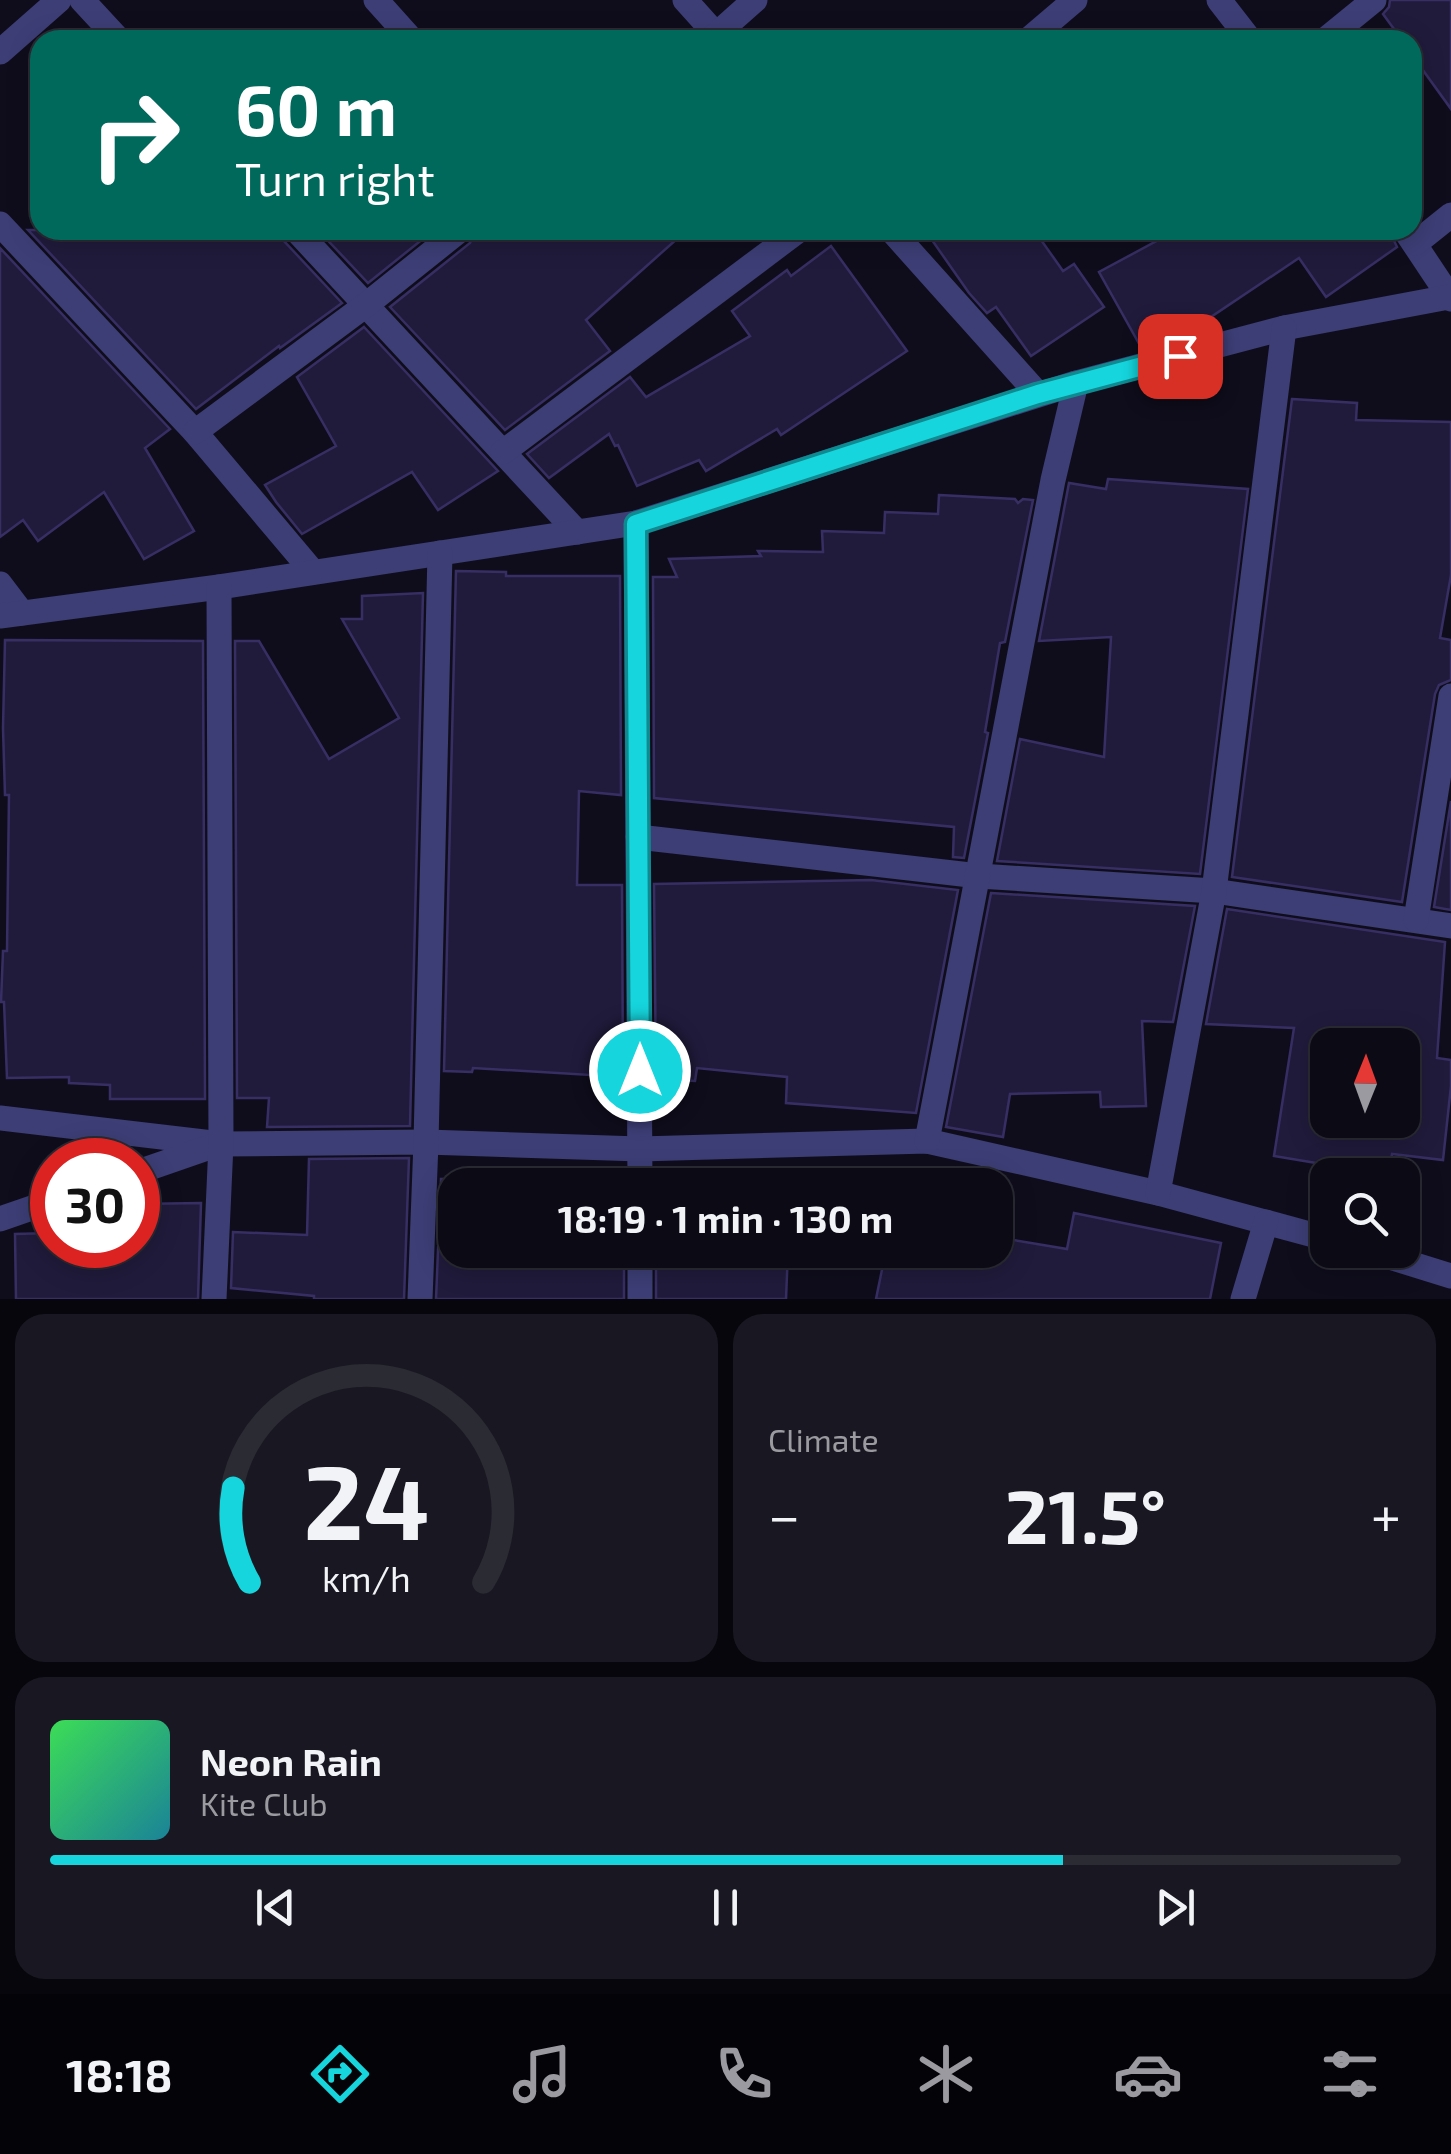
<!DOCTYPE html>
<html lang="en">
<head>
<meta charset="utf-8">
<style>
  body { margin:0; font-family:"Exo 2",sans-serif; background:#191822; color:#f1f3f6; height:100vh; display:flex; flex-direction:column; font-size:38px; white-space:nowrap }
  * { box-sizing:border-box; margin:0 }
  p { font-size:32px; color:#9a9aa0 }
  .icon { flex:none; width:55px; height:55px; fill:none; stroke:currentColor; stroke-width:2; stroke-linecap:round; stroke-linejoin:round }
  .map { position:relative; height:1299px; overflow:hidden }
  .panel { display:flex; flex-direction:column; gap:15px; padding:15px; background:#06060c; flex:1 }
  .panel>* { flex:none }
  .guide { position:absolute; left:30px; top:30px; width:1392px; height:210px; border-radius:30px; box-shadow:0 5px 25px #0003,0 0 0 2px #2b2b34; background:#00695c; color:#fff; overflow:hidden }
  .needle { width:65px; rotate:1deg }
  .controls { position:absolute; left:1310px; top:1028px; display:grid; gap:20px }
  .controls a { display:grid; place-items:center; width:110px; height:110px; border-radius:20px; background:#0b0a15; box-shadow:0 5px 25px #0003,0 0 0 2px #2b2b34; font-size:50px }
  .speed { position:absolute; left:30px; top:1138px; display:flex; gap:20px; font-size:50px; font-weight:700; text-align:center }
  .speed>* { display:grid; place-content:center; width:130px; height:130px; border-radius:50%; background:#0b0a15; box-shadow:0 5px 25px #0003,0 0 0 2px #2b2b34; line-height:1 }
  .speed .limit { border:15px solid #d22; background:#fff; color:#111 }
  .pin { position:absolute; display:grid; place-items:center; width:85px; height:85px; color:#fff; margin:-42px; border-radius:20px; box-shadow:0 5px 15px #0006 }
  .me { position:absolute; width:110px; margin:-55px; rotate:0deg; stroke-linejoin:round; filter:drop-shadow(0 0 8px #0008) }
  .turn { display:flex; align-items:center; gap:35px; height:210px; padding:0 40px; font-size:45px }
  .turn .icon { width:130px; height:130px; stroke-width:2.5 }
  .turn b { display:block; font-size:70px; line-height:85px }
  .big { font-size:75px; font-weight:700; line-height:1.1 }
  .panel .widget { flex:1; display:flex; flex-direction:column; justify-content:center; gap:15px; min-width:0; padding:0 35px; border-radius:30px; background:#191822 }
  .panel .dial { align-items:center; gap:0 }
  .dial svg { height:260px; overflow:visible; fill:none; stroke:#2b2b34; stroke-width:7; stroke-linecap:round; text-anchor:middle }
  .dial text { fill:#f1f3f6; stroke:none }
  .song { display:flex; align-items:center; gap:30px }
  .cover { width:120px; height:120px; border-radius:15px; background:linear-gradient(135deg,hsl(130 70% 55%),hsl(190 70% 35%)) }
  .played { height:10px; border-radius:5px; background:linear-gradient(90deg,#16d5dd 75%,#2b2b34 75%) }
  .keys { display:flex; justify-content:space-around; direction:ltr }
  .heat { display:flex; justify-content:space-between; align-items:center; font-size:55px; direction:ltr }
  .panel .tiles { flex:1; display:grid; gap:15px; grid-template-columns:1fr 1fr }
  .widget:last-child { grid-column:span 2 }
  .trip { position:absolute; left:438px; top:1168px; width:575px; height:100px; border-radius:30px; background:#0b0a15; box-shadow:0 5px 25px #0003,0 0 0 2px #2b2b34; font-weight:700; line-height:100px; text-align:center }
  .dock { display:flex; height:160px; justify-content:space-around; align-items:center; background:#040408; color:#9a9aa0 }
  .dock .icon { width:70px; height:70px }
  .dock .selected { color:#16d5dd }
  .dock b { font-size:45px; color:#f1f3f6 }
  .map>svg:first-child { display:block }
  .building { fill:#201b3b; stroke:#372f64; stroke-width:2.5; fill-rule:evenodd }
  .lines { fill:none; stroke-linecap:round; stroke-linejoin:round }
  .minor { stroke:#3d3e76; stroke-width:25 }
  .route-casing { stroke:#0e8a90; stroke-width:25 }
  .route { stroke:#16d5dd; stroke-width:18 }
</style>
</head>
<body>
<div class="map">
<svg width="1451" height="1299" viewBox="0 0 1451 1299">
  <rect width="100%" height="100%" fill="#0f0d1c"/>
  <g class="building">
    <path d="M 1390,0 L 1451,0 L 1451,109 L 1412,55 L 1412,40 L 1402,40 L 1383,14 L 1389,7 Z"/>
    <path d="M 28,230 L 280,230 L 284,241 L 342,303 L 280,348 L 279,346 L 196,409 Z"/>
    <path d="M 318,230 L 434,230 L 368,283 Z"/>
    <path d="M 476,230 L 687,230 L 586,320 L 610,351 L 505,430 L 390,307 L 470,243 Z"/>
    <path d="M 925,230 L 1034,230 L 1063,271 L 1074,264 L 1104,307 L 1031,356 L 996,307 L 987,313 L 969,293 Z"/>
    <path d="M 1177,230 L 1389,230 L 1397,247 L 1326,297 L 1299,258 L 1208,319 L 1211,324 L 1190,336 L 1142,349 L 1099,272 Z"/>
    <path d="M 831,246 L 907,351 L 781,435 L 777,429 L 706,471 L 699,460 L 637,486 L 618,445 L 615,446 L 609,434 L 549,478 L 527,454 L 630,377 L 646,397 L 750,336 L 732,311 L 787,270 L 791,276 Z"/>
    <path d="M 0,248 L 170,429 L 145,448 L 194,531 L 144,559 L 104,492 L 38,541 L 23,520 L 0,537 Z"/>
    <path d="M 364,327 L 498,471 L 438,510 L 412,472 L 302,534 L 276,502 L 265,485 L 336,446 L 297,377 Z"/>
    <path d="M 1292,399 L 1357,403 L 1356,420 L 1451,422 L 1451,575 L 1440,638 L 1451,640 L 1451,680 L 1439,685 L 1435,694 L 1402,902 L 1232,877 Z"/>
    <path d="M 1108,479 L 1248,489 L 1200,874 L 997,861 L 1020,739 L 1104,757 L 1111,637 L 1039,641 L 1069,483 L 1106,489 Z"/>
    <path d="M 939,495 L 1015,499 L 1018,503 L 1023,499 L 1033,500 L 1005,642 L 1000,643 L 985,732 L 988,733 L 964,858 L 953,857 L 954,827 L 654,798 L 653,577 L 677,577 L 669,559 L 761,556 L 758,551 L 823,552 L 822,531 L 884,533 L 885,512 L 938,514 Z"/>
    <path d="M 456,571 L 506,572 L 506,576 L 620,576 L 621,795 L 579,791 L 577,885 L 622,885 L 623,1077 L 473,1068 L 472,1072 L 444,1071 Z"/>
    <path d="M 423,593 L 410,1126 L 267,1127 L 269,1098 L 237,1098 L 235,641 L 259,641 L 329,759 L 399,718 L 342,619 L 362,619 L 362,596 Z"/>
    <path d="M 5,640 L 203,641 L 205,1099 L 110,1099 L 110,1085 L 69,1083 L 69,1077 L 7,1078 L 4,1002 L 1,1002 L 3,951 L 7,951 L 9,795 L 5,795 L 3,728 Z"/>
    <path d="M 1451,801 L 1451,910 L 1434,907 Z"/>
    <path d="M 871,880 L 958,890 L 916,1113 L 786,1103 L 787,1077 L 697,1068 L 695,1081 L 656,1079 L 654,884 Z"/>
    <path d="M 991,893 L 1195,906 L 1173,1022 L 1142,1021 L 1146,1106 L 1101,1107 L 1100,1092 L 1010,1094 L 1003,1137 L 946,1127 Z"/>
    <path d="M 1227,909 L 1445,942 L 1437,1058 L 1451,1060 L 1451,1086 L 1443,1160 L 1392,1154 L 1388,1175 L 1274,1156 L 1294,1028 L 1206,1024 ZM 1328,1045 L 1402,1045 L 1402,1120 L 1328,1120 Z"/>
    <path d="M 409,1158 L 404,1299 L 314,1299 L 314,1296 L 231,1288 L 233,1232 L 307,1235 L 309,1159 Z"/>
    <path d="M 664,1176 L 752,1184 L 752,1185 L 663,1185 Z"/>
    <path d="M 501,1178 L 501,1185 L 455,1185 L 455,1250 L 624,1250 L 624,1299 L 436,1299 L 441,1179 Z"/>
    <path d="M 201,1203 L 198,1299 L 16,1299 L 15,1234 L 52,1233 L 52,1245 L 138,1245 L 138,1204 Z"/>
    <path d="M 1074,1213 L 1221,1243 L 1210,1299 L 876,1299 L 886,1250 L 995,1250 L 995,1237 L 1067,1249 Z"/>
    <path d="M 656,1250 L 788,1250 L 786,1299 L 656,1299 Z"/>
  </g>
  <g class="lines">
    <g class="minor">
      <path d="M 82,0 L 119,40"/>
      <path d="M 376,0 L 412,40"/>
      <path d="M 685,0 L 721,40"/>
      <path d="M 1219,0 L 1250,40"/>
      <path d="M 710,40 L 755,0"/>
      <path d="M 1028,40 L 1075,0"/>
      <path d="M 1325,40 L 1374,0"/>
      <path d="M 0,52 L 59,0"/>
      <path d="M 0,224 L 195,432 L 313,572"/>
      <path d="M 296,230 L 577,532"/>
      <path d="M 891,230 L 1038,394"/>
      <path d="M 1405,230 L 1451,299"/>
      <path d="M 1416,243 L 1451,215"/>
      <path d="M 195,432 L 366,305 L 460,230"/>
      <path d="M 503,452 L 799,230"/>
      <path d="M 636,523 L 640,1185"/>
      <path d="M 0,584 L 22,613"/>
      <path d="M 0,616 L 219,587 L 636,523 L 1076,383 L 1284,328 L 1449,297"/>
      <path d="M 638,837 L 979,876 L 1214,891 L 1451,926"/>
      <path d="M 1416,920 L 1451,696"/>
      <path d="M 0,1118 L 221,1144 L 426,1142 L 640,1149 L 927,1141 L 1158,1193 L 1328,1239"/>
      <path d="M 927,1141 L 1053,480 L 1076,383"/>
      <path d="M 138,1172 L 213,1146"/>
      <path d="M 1158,1193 L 1214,891 L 1284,328"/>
      <path d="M 0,1219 L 52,1201"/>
      <path d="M 1367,1250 L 1451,1276"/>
      <path d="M 214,1299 L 221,1144 L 219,587"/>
      <path d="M 420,1299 L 426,1142 L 440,553"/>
      <path d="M 640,1299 L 640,1250"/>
      <path d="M 1243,1299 L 1266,1222"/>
    </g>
  </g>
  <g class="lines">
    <defs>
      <path id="route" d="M 640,1071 L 636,524 L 1038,394 L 1180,356"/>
    </defs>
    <use href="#route" class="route-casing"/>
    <use href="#route" class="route"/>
  </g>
</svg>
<div class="controls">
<a><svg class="needle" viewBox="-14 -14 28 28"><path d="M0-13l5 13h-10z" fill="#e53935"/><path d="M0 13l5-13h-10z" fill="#9a9aa0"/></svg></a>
<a><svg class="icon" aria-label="search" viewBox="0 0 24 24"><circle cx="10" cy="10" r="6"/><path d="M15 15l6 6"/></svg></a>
</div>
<div class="speed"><div class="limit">30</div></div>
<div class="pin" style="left:1180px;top:356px;background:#d93025"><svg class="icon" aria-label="arrive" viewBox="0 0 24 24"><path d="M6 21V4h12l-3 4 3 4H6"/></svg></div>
<svg class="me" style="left:640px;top:1071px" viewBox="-20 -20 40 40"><circle r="17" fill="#16d5dd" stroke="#fff" stroke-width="3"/><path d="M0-11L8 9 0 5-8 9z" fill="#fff"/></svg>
<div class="trip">18:19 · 1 min · 130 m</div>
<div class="guide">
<div class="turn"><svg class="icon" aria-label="right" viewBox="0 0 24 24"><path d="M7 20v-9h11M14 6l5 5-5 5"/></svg><div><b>60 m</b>Turn right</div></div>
</div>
</div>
<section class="panel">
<div class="tiles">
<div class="widget dial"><svg viewBox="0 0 100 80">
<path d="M14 69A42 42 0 1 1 86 69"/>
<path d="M14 69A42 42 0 0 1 9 40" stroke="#16d5dd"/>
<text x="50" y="56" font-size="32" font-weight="700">24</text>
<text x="50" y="72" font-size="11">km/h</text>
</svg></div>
<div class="widget"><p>Climate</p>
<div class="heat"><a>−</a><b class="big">21.5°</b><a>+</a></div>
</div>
<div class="widget">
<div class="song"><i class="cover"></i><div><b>Neon Rain</b><p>Kite Club</p></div></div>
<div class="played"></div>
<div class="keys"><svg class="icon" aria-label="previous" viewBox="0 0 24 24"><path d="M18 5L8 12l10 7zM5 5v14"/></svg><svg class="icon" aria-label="pause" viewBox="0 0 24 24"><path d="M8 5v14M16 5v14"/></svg><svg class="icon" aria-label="next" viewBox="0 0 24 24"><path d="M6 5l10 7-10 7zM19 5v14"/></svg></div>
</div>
</div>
</section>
<nav class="dock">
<b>18:18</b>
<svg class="icon selected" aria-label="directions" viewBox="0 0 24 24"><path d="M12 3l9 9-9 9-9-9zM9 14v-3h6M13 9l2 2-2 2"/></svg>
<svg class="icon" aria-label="music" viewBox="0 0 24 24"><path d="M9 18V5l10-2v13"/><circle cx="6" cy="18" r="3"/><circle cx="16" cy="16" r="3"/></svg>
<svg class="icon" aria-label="phone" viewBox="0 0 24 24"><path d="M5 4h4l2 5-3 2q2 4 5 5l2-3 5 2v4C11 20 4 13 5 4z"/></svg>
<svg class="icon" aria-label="climate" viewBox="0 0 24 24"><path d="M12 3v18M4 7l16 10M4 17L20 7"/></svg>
<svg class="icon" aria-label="car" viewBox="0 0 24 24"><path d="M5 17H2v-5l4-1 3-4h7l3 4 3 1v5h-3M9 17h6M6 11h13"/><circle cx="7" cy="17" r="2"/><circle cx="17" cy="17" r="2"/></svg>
<svg class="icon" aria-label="filters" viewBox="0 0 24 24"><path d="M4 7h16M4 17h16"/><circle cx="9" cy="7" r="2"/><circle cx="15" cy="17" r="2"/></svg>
</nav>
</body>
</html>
